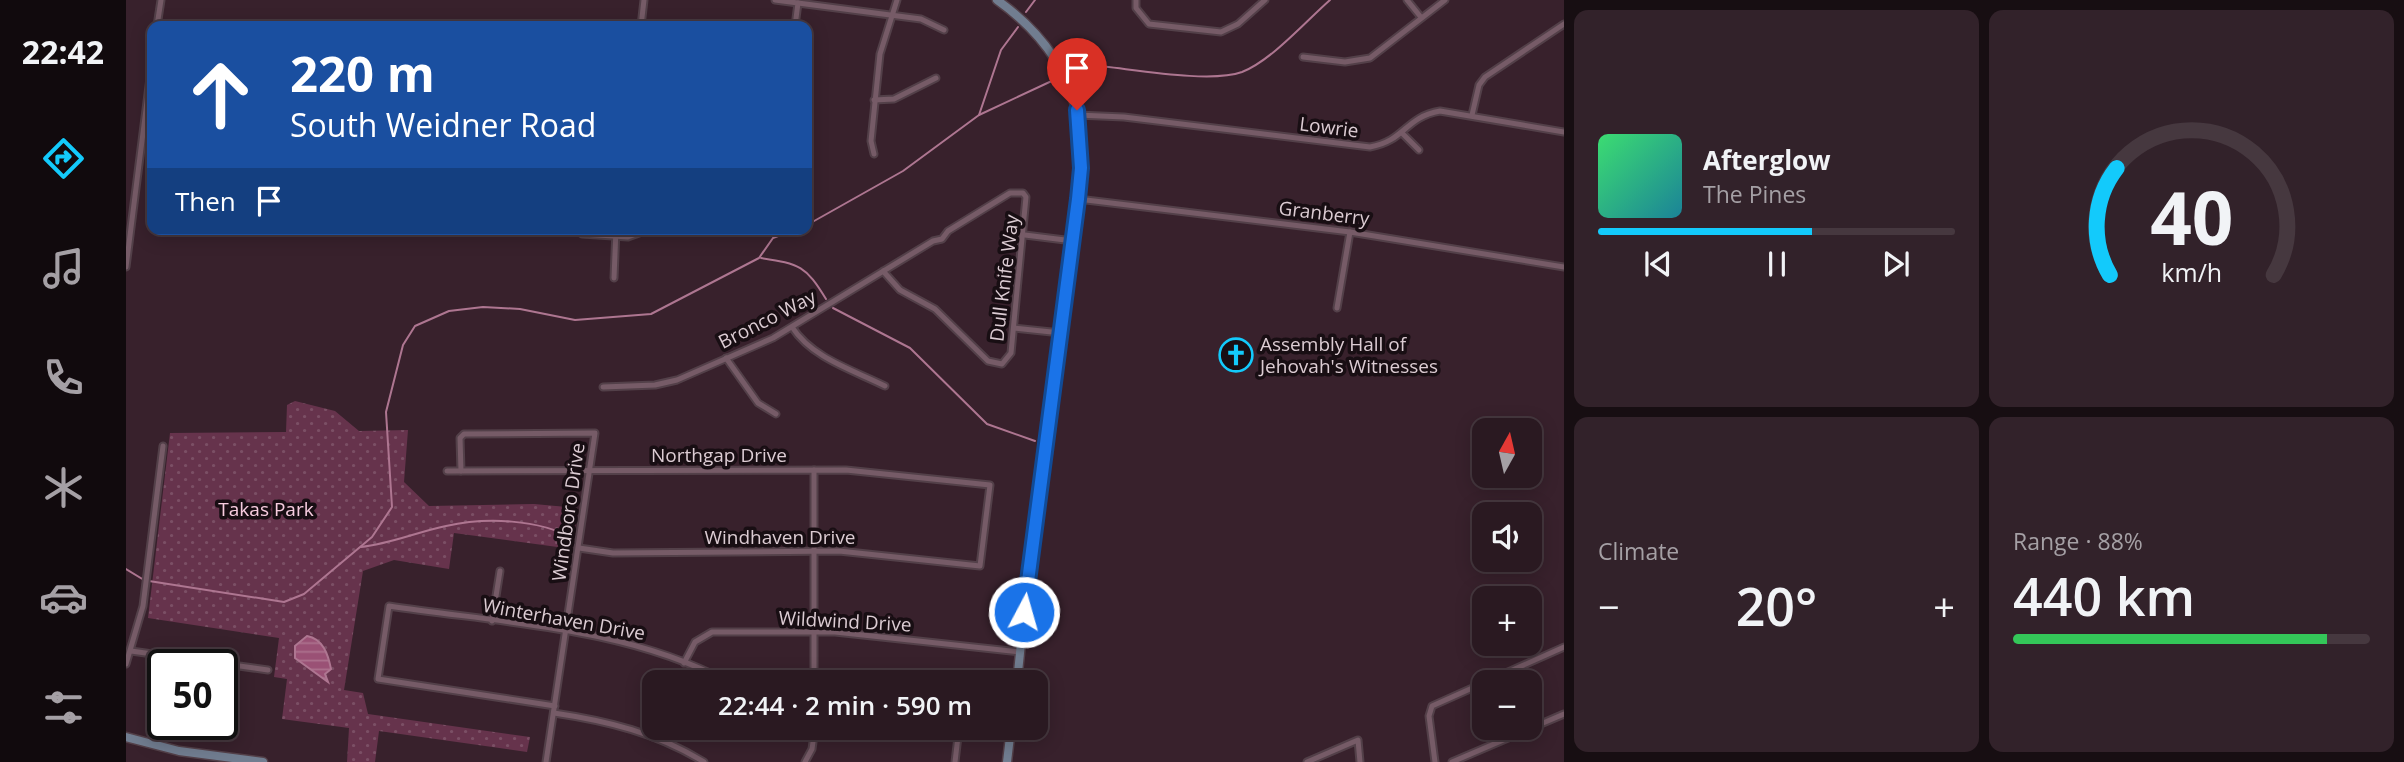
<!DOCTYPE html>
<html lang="en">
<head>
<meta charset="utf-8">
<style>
  body { margin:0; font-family:"Open Sans",sans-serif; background:#32222a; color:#f1f3f6; height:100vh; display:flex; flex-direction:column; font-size:26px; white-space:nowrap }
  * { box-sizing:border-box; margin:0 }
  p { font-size:23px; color:#a5a0a5 }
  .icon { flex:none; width:38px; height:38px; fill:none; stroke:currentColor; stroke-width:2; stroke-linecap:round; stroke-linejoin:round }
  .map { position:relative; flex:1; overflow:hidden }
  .sheet { display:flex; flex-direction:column; gap:10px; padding:10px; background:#170e12; width:840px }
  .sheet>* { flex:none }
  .top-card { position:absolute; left:21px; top:21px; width:665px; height:214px; border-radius:14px; box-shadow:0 4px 18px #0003,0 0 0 2px #46383f; background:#1a4fa0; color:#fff; overflow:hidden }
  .needle { width:46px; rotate:8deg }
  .fabs { position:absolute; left:1346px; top:418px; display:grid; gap:14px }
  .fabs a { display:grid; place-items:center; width:70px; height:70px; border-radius:14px; background:#2a1921; box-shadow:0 4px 18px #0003,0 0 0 2px #46383f; font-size:35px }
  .speed { position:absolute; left:21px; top:649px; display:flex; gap:14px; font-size:35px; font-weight:700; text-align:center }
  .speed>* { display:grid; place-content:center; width:91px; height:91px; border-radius:50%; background:#2a1921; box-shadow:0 4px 18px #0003,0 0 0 2px #46383f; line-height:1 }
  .speed .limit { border:4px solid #111; border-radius:10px; background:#fff; color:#111 }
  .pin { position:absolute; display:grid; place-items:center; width:60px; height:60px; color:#fff; margin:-72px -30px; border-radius:50% 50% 50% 0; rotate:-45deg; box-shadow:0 0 7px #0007 }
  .pin .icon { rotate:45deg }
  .me { position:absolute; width:77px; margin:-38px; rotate:6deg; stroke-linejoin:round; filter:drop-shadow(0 0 5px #0008) }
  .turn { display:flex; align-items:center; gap:24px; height:147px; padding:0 28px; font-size:32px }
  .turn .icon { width:91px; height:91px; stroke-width:2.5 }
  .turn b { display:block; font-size:49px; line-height:60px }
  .then { display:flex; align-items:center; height:66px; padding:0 28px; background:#0003; gap:14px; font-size:26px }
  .big { font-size:52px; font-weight:600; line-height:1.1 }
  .sheet .card { flex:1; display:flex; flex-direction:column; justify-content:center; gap:10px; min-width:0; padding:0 24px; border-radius:14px; background:#32222a }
  .sheet .dial { align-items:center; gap:0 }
  .dial svg { height:182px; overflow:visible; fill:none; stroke:#46383f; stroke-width:7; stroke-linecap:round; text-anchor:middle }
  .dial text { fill:#f1f3f6; stroke:none }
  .song { display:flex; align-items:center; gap:21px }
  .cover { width:84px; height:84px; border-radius:10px; background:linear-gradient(135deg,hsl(140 70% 55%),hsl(190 70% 35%)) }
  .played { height:7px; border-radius:4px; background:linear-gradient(90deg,#13cafb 60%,#46383f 60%) }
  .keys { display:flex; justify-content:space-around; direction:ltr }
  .heat { display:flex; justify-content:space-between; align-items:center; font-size:38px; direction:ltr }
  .charge { height:10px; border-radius:5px; background:linear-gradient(90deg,#34c759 88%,#46383f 0) }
  .sheet .tiles { flex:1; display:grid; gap:10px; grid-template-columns:repeat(2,1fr) }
  .trip { position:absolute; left:516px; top:670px; width:406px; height:70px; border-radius:14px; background:#2a1921; box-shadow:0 4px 18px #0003,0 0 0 2px #46383f; font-weight:600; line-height:70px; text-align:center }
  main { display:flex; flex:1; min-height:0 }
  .menu { display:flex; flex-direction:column; width:126px; justify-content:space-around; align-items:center; background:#110a0d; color:#a5a0a5 }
  .menu .icon { width:49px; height:49px }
  .menu .on { color:#13cafb }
  .menu b { font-size:32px; color:#f1f3f6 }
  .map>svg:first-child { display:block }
  .park { fill:url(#park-dots) }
  .water { fill:url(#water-rules); stroke:#ae7691; stroke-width:2 }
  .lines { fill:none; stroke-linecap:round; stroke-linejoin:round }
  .stream { stroke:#ae7691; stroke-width:2 }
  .minor-casing { stroke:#534049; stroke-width:9 }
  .secondary-casing { stroke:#534049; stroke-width:11 }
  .minor { stroke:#765b67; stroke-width:5 }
  .secondary { stroke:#717d90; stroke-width:8 }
  .route-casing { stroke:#114b97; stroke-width:18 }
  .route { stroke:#1a73e8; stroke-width:12 }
  .labels { text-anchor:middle; stroke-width:7; stroke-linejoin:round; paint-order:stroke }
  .street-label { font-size:19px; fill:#dcccd3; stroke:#180e13 }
  .poi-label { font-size:19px; fill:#dcccd3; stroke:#180e13; text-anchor:start }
  .park-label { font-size:19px; fill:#f7ccdf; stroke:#180e13 }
</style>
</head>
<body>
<main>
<nav class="menu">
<b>22:42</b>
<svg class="icon on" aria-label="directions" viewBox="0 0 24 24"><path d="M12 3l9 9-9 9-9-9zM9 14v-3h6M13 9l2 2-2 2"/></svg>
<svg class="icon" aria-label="music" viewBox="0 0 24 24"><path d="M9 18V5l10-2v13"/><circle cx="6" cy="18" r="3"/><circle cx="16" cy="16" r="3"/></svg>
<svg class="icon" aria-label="phone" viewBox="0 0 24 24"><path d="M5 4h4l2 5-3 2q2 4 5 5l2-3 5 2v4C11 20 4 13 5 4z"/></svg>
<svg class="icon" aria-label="climate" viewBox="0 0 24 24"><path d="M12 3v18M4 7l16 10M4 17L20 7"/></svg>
<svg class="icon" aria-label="car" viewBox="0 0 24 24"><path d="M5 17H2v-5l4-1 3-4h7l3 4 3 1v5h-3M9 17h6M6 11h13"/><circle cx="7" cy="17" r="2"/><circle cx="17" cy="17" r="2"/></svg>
<svg class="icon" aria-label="filters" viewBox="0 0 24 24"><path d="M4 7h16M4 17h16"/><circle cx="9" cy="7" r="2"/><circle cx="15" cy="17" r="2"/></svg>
</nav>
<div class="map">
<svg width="1438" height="762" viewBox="0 0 1438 762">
  <defs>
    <pattern id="park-dots" width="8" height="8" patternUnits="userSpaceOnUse" patternTransform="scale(1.75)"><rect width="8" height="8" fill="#66334c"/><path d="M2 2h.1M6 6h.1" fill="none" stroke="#7b4f65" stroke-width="1.8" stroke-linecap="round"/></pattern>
    <pattern id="water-rules" width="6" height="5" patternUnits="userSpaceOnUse" patternTransform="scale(1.75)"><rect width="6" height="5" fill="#9a5175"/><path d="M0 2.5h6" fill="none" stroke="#ac718e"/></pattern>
  </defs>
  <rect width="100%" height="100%" fill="#38212c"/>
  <path class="park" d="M 169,401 L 209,411 L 233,431 L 282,430 L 278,482 L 303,506 L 408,504 L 452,508 L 446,549 L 328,533 L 323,569 L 268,560 L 237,571 L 218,690 L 237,693 L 242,714 L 404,737 L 401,752 L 253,731 L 249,762 L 221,762 L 223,728 L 156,719 L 161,679 L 148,677 L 153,638 L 22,618 L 44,433 L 160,432 L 161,405 Z"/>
  <path class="water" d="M 181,636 C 197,639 202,654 205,669 L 199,674 L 202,682 L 169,658 L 169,646 Z"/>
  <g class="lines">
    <g class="stream">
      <path d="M 900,12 L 909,0"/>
      <path d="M 945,71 L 964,65 C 1002,68 1082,84 1116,72 C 1145,61 1180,21 1204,0"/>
      <path d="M 853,115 L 875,50 L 892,27"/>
      <path d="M 681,225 L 777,171 L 853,115 L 930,79"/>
      <path d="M 635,258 C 674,264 680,266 700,299"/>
      <path d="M 707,308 L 784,348 L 861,424 L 909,441"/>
      <path d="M 235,547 C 264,544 291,532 320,526 C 360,517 413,519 448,539"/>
      <path d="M 0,569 L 18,580"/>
      <path d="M 23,581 L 158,602 L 178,594 L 246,537 L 266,507 L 260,412 L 277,345 L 289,326 L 323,311 L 357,307 L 394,309 L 449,320 L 525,314 L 633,258 L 647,238 L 670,229"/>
    </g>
    <defs>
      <g id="minor">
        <path d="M 649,0 L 795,19 L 818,30"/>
        <path d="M 1010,0 L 1010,8 L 1023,24 L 1095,32 L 1112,24 L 1139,0"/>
        <path d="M 1281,0 L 1294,16"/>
        <path d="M 31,26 L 35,0"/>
        <path d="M 515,26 L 518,0"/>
        <path d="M 669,26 L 672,3"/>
        <path d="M 1177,57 L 1219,62 L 1244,58 L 1319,0"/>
        <path d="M 748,100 L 768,99 L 810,78"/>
        <path d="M 951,115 L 998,117 L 1244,147 C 1279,141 1279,117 1314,111 L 1438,132"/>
        <path d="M 1346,115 L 1353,85 L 1359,77 L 1438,24"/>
        <path d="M 1276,133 L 1293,150"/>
        <path d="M 748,154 L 745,141 L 754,54 L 771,0"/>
        <path d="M 952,199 L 1224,232 L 1438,267"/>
        <path d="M 456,234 L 502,237 L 524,229"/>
        <path d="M 899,235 L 947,241"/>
        <path d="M 0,267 L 26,62"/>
        <path d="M 488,278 L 490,229"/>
        <path d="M 1211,308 L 1224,232"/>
        <path d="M 666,327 C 686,358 727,370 759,386"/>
        <path d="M 888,328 L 935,333"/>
        <path d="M 600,358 L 632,403 L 650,414"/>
        <path d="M 477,387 L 529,385 L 551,380 L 647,338 L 807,241 L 816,239 L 822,231 L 884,193 L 897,193 L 900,197 L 885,353 L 876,364 L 862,361 L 809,309 L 774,290 L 757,271"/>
        <path d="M 688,470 L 688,682"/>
        <path d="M 321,471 L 720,470 L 864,485 L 854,566 L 713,551 L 487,553 L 453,548"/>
        <path d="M 335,471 L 334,438 L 338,434 L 469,433 L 420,762"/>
        <path d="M 366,621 L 374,571"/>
        <path d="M 5,651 L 142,670"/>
        <path d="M 558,663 L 569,642 L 586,632 L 709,632 L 894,652"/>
        <path d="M 0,664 L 17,606 L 37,446"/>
        <path d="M 429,706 L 252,679 L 263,606 C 376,623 500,627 602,682"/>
        <path d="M 428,713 C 482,721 531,733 578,762"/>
        <path d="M 679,762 L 686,749 L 689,728"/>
        <path d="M 829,762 L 833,728"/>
        <path d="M 1181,762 L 1232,740 L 1234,762"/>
        <path d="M 1309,762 L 1303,716 L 1306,706 L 1438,647"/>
        <path d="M 1326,762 L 1438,714"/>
      </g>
      <g id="secondary">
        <path d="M 871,0 C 909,27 939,63 950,109 C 960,148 953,191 949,230 C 941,295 931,360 921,424 C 908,510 900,596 891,682"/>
        <path d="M 0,737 L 53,751 L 137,762"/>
        <path d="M 881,762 L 885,728"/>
      </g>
    </defs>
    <use href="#minor" class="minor-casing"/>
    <use href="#secondary" class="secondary-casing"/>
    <use href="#minor" class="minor"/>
    <use href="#secondary" class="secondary"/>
  </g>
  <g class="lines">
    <defs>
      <path id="route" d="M 898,612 L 952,199 L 955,168 L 951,110"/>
    </defs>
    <use href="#route" class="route-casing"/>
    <use href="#route" class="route"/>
  </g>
  <defs>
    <symbol id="church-ring" viewBox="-11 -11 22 22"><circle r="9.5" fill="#180e13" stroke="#13cafb" stroke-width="1.5"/><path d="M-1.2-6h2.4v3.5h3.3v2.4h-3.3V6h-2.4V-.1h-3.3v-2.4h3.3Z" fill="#13cafb"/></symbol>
  </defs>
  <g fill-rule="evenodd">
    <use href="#church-ring" x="1091" y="336" width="38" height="38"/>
  </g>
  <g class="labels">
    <g class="street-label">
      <text transform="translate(1203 127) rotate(7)" y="7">Lowrie</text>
      <text transform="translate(1198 213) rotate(7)" y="7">Granberry</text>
      <text transform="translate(878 278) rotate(-83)" y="7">Dull Knife Way</text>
      <text transform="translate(641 319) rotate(-27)" y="7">Bronco Way</text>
      <text x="593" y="462">Northgap Drive</text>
      <text transform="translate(442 512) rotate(-82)" y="7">Windboro Drive</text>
      <text x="654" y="544">Windhaven Drive</text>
      <text transform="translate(438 619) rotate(10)" y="7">Winterhaven Drive</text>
      <text transform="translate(719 621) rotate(3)" y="7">Wildwind Drive</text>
    </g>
    <g class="poi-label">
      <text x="1134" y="351">Assembly Hall of<tspan x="1134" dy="22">Jehovah's Witnesses</tspan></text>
    </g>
    <g class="park-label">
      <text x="140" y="516">Takas Park</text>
    </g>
  </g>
</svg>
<div class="fabs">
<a><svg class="needle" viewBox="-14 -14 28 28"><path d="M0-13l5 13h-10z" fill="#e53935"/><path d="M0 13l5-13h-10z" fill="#a5a0a5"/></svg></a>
<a><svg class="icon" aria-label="sound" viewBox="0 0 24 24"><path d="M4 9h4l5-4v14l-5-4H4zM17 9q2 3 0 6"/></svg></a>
<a>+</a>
<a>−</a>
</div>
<div class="speed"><div class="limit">50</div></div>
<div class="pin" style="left:951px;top:110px;background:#d93025"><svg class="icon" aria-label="arrive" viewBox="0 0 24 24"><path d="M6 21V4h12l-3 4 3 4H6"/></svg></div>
<svg class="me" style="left:898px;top:612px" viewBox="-20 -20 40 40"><circle r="17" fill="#1a73e8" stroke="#fff" stroke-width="3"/><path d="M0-11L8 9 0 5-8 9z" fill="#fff"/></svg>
<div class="trip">22:44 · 2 min · 590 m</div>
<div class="top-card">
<div class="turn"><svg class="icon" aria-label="ahead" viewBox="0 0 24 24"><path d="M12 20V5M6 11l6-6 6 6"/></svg><div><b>220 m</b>South Weidner Road</div></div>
<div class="then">Then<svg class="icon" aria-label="arrive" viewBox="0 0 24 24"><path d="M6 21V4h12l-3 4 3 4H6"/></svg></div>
</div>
</div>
<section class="sheet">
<div class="tiles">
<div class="card">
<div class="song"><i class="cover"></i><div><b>Afterglow</b><p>The Pines</p></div></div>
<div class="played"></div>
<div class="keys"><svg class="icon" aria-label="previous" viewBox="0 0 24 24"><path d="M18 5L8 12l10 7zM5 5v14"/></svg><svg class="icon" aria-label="pause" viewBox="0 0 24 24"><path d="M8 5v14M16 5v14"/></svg><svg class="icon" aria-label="next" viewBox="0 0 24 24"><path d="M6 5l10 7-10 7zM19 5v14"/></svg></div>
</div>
<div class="card dial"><svg viewBox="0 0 100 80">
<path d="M14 69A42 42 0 1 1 86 69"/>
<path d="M14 69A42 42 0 0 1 17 22" stroke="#13cafb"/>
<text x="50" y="56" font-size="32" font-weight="700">40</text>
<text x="50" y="72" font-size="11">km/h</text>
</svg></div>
<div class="card"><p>Climate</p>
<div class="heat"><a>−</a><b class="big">20°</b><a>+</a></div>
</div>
<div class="card"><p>Range · 88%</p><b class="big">440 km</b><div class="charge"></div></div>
</div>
</section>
</main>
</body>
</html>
